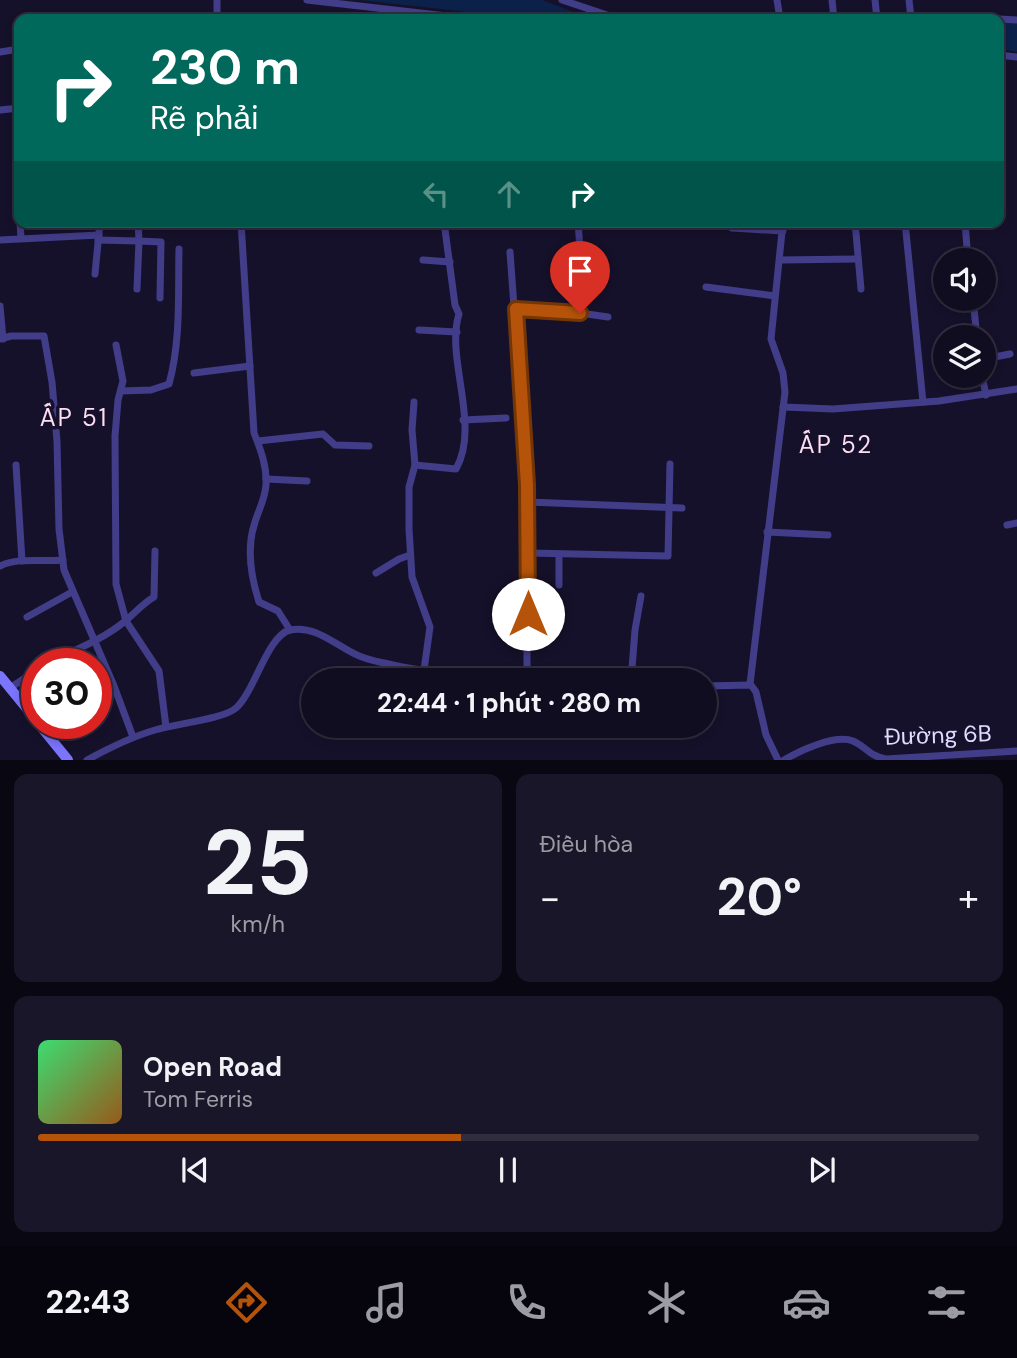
<!DOCTYPE html>
<html lang="vi">
<head>
<meta charset="utf-8">
<style>
  body { margin:0; font-family:"DM Sans",sans-serif; background:#191629; color:#f1f3f6; height:100vh; display:flex; flex-direction:column; font-size:26px; white-space:nowrap }
  * { box-sizing:border-box; margin:0 }
  p { font-size:23px; color:#9c9ca5 }
  .icon { flex:none; width:38px; height:38px; fill:none; stroke:currentColor; stroke-width:2; stroke-linecap:round; stroke-linejoin:round }
  .map { position:relative; height:760px; overflow:hidden }
  .side { display:flex; flex-direction:column; gap:14px; padding:14px; background:#090712; flex:1 }
  .side>* { flex:none }
  .guide { position:absolute; left:14px; top:14px; width:990px; height:214px; border-radius:14px; box-shadow:0 4px 10px #0003,0 0 0 2px #302d3e; background:#00695c; color:#fff; overflow:hidden }
  .controls { position:absolute; left:933px; top:248px; display:grid; gap:14px }
  .controls a { display:grid; place-items:center; width:63px; height:63px; border-radius:50%; background:#100d20; box-shadow:0 4px 10px #0003,0 0 0 2px #302d3e; font-size:35px }
  .speed { position:absolute; left:21px; top:648px; display:flex; gap:14px; font-size:35px; font-weight:700; text-align:center }
  .speed>* { display:grid; place-content:center; width:91px; height:91px; border-radius:50%; background:#100d20; box-shadow:0 4px 10px #0003,0 0 0 2px #302d3e; line-height:1 }
  .speed .limit { border:10px solid #d22; background:#fff; color:#111 }
  .pin { position:absolute; display:grid; place-items:center; width:60px; height:60px; color:#fff; margin:-72px -30px; border-radius:50% 50% 50% 0; rotate:-45deg; box-shadow:0 0 7px #0007 }
  .pin .icon { rotate:45deg }
  .me { position:absolute; width:77px; margin:-38px; rotate:0deg; stroke-linejoin:round; filter:drop-shadow(0 0 5px #0008) }
  .turn { display:flex; align-items:center; gap:24px; height:147px; padding:0 21px; font-size:32px }
  .turn .icon { width:91px; height:91px; stroke-width:2.5 }
  .turn b { display:block; font-size:49px; line-height:60px }
  .lanes { display:flex; align-items:center; height:66px; padding:0 21px; background:#0003; justify-content:center; gap:35px; direction:ltr }
  .lanes .off { opacity:.35 }
  .big { font-size:52px; font-weight:700; line-height:1.1 }
  .side .card { flex:1; display:flex; flex-direction:column; justify-content:center; gap:10px; min-width:0; padding:0 24px; border-radius:14px; background:#191629 }
  .side .dial { align-items:center; gap:0 }
  .dial b { font-size:91px; line-height:1 }
  .song { display:flex; align-items:center; gap:21px }
  .cover { width:84px; height:84px; border-radius:10px; background:linear-gradient(135deg,hsl(140 70% 55%),hsl(30 70% 35%)) }
  .played { height:7px; border-radius:4px; background:linear-gradient(90deg,#b45309 45%,#302d3e 45%) }
  .keys { display:flex; justify-content:space-around; direction:ltr }
  .heat { display:flex; justify-content:space-between; align-items:center; font-size:38px; direction:ltr }
  .side .tiles { flex:1; display:grid; gap:14px; grid-template-columns:1fr 1fr }
  .card:last-child { grid-column:span 2 }
  .trip { position:absolute; left:301px; top:668px; width:416px; height:70px; border-radius:35px; background:#100d20; box-shadow:0 4px 10px #0003,0 0 0 2px #302d3e; font-weight:700; line-height:70px; text-align:center }
  .menu { display:flex; height:112px; justify-content:space-around; align-items:center; background:#06050d; color:#9c9ca5 }
  .menu .icon { width:49px; height:49px }
  .menu .active { color:#b45309 }
  .menu b { font-size:32px; color:#f1f3f6 }
  .map>svg:first-child { display:block }
  .water { fill:#0c2149 }
  .lines { fill:none; stroke-linecap:round; stroke-linejoin:round }
  .minor { stroke:#423d89; stroke-width:7 }
  .secondary { stroke:#7b74fd; stroke-width:10 }
  .route-casing { stroke:#753606; stroke-width:18 }
  .route { stroke:#b45309; stroke-width:12 }
  .labels { text-anchor:middle; stroke-width:7; stroke-linejoin:round; paint-order:stroke }
  .street-label { font-size:23px; fill:#e1dcff; stroke:#16112b }
  .neighbourhood-label { font-size:24px; letter-spacing:2px; fill:#ffdef2; stroke:#16112b }
</style>
</head>
<body>
<div class="map">
<svg width="1017" height="760" viewBox="0 0 1017 760">
  <rect width="100%" height="100%" fill="#16112b"/>
  <g class="water">
    <path d="M 360,0 L 542,0 L 592,19 L 531,19 Z"/>
    <path d="M 999,20 L 1017,23 L 1017,52 L 999,49 Z"/>
  </g>
  <g class="lines">
    <g class="minor">
      <path d="M 217,0 L 217,19"/>
      <path d="M 307,0 L 473,19"/>
      <path d="M 562,0 L 619,19"/>
      <path d="M 777,0 L 780,19"/>
      <path d="M 832,0 L 834,19"/>
      <path d="M 875,0 L 877,19"/>
      <path d="M 909,0 L 911,18"/>
      <path d="M 895,19 L 945,16 L 1017,20"/>
      <path d="M 0,52 L 19,49"/>
      <path d="M 999,55 L 1017,57"/>
      <path d="M 0,110 L 19,108"/>
      <path d="M 17,186 L 19,214"/>
      <path d="M 20,222 L 21,238"/>
      <path d="M 138,222 L 139,241 L 161,242 L 160,298"/>
      <path d="M 241,222 L 254,433 C 261,450 267,467 266,485 C 265,499 259,509 255,522 C 246,548 251,577 259,602 L 278,611 L 290,630"/>
      <path d="M 578,222 L 583,290 L 580,313"/>
      <path d="M 855,222 L 861,289"/>
      <path d="M 905,222 L 923,402"/>
      <path d="M 965,222 L 968,261"/>
      <path d="M 578,224 L 643,224"/>
      <path d="M 732,228 L 783,231"/>
      <path d="M 0,240 L 99,235"/>
      <path d="M 98,240 L 139,241 L 137,289"/>
      <path d="M 510,252 L 527,485 L 527,678"/>
      <path d="M 423,260 L 450,262"/>
      <path d="M 780,260 L 858,259"/>
      <path d="M 95,274 L 100,222"/>
      <path d="M 706,287 L 775,296"/>
      <path d="M 973,299 L 977,338"/>
      <path d="M 0,306 L 3,339"/>
      <path d="M 516,309 L 580,313 L 608,317"/>
      <path d="M 419,330 L 457,332"/>
      <path d="M 0,339 L 11,336 L 44,336 L 52,382 L 57,441 L 59,529 L 64,570 L 114,686 L 133,737"/>
      <path d="M 116,345 L 123,381 L 118,400 L 115,436 L 116,584 L 126,621 L 159,671 L 166,727"/>
      <path d="M 984,359 L 1010,354"/>
      <path d="M 194,373 L 250,366"/>
      <path d="M 982,376 L 986,395"/>
      <path d="M 121,391 L 151,390 L 169,384 C 181,341 178,293 179,249"/>
      <path d="M 414,402 L 412,430 L 415,465 L 409,487 L 409,529 L 412,577 L 430,627 L 424,670"/>
      <path d="M 783,407 L 833,409 L 939,401 L 1017,389"/>
      <path d="M 463,420 L 506,418"/>
      <path d="M 258,441 L 323,434 L 335,445 L 369,446"/>
      <path d="M 16,465 L 22,561"/>
      <path d="M 415,465 L 456,469 C 481,425 445,358 459,314 L 455,305 L 444,222"/>
      <path d="M 266,479 L 307,481"/>
      <path d="M 528,502 L 682,508"/>
      <path d="M 1007,525 L 1017,523"/>
      <path d="M 767,532 L 828,535"/>
      <path d="M 528,553 L 668,556 L 670,464"/>
      <path d="M 559,554 L 559,585"/>
      <path d="M 0,566 C 18,557 42,562 63,560"/>
      <path d="M 376,573 L 399,559 L 410,555"/>
      <path d="M 27,617 L 72,592"/>
      <path d="M 49,663 C 74,650 102,640 124,622 C 134,614 142,604 154,597 L 155,551"/>
      <path d="M 631,681 L 635,630 L 641,596"/>
      <path d="M 750,684 L 785,392 L 783,373 L 771,339 L 783,222"/>
      <path d="M 705,686 L 751,685 L 756,692 L 766,735 L 778,760"/>
      <path d="M 10,688 L 37,670"/>
      <path d="M 87,760 C 109,748 131,737 155,730 C 174,724 224,719 236,708 C 255,691 267,636 290,630 C 314,625 333,643 353,653 C 362,658 374,661 384,663 C 451,680 522,673 590,681"/>
      <path d="M 784,760 C 799,751 835,734 853,741 C 865,746 871,757 886,759 L 1017,751"/>
    </g>
    <g class="secondary">
      <path d="M 0,676 L 37,721"/>
      <path d="M 38,723 L 68,760"/>
    </g>
  </g>
  <g class="lines">
    <defs>
      <path id="route" d="M 528,614 L 527,485 L 516,309 L 580,313"/>
    </defs>
    <use href="#route" class="route-casing"/>
    <use href="#route" class="route"/>
  </g>
  <g class="labels">
    <g class="street-label">
      <text transform="translate(938 735) rotate(-2)" y="8">Đường 6B</text>
    </g>
    <g class="neighbourhood-label">
      <text x="74" y="426">ẤP 51</text>
      <text x="836" y="453">ẤP 52</text>
    </g>
  </g>
</svg>
<div class="controls">
<a><svg class="icon" aria-label="sound" viewBox="0 0 24 24"><path d="M4 9h4l5-4v14l-5-4H4zM17 9q2 3 0 6"/></svg></a>
<a><svg class="icon" aria-label="layers" viewBox="0 0 24 24"><path d="M12 4l9 5-9 5-9-5zM3 14l9 5 9-5"/></svg></a>
</div>
<div class="speed"><div class="limit">30</div></div>
<div class="pin" style="left:580px;top:313px;background:#d93025"><svg class="icon" aria-label="arrive" viewBox="0 0 24 24"><path d="M6 21V4h12l-3 4 3 4H6"/></svg></div>
<svg class="me" style="left:528px;top:614px" viewBox="-20 -20 40 40"><circle r="19" fill="#fff"/><path d="M0-13L10 11 0 6-10 11z" fill="#b45309"/></svg>
<div class="trip">22:44 · 1 phút · 280 m</div>
<div class="guide">
<div class="turn"><svg class="icon" aria-label="right" viewBox="0 0 24 24"><path d="M7 20v-9h11M14 6l5 5-5 5"/></svg><div><b>230 m</b>Rẽ phải</div></div>
<div class="lanes"><svg class="icon off" aria-label="left" viewBox="0 0 24 24"><path d="M17 20v-9H6M10 6l-5 5 5 5"/></svg><svg class="icon off" aria-label="ahead" viewBox="0 0 24 24"><path d="M12 20V5M6 11l6-6 6 6"/></svg><svg class="icon" aria-label="right" viewBox="0 0 24 24"><path d="M7 20v-9h11M14 6l5 5-5 5"/></svg></div>
</div>
</div>
<section class="side">
<div class="tiles">
<div class="card dial"><b>25</b><p>km/h</p></div>
<div class="card"><p>Điều hòa</p>
<div class="heat"><a>−</a><b class="big">20°</b><a>+</a></div>
</div>
<div class="card">
<div class="song"><i class="cover"></i><div><b>Open Road</b><p>Tom Ferris</p></div></div>
<div class="played"></div>
<div class="keys"><svg class="icon" aria-label="previous" viewBox="0 0 24 24"><path d="M18 5L8 12l10 7zM5 5v14"/></svg><svg class="icon" aria-label="pause" viewBox="0 0 24 24"><path d="M8 5v14M16 5v14"/></svg><svg class="icon" aria-label="next" viewBox="0 0 24 24"><path d="M6 5l10 7-10 7zM19 5v14"/></svg></div>
</div>
</div>
</section>
<nav class="menu">
<b>22:43</b>
<svg class="icon active" aria-label="directions" viewBox="0 0 24 24"><path d="M12 3l9 9-9 9-9-9zM9 14v-3h6M13 9l2 2-2 2"/></svg>
<svg class="icon" aria-label="music" viewBox="0 0 24 24"><path d="M9 18V5l10-2v13"/><circle cx="6" cy="18" r="3"/><circle cx="16" cy="16" r="3"/></svg>
<svg class="icon" aria-label="phone" viewBox="0 0 24 24"><path d="M5 4h4l2 5-3 2q2 4 5 5l2-3 5 2v4C11 20 4 13 5 4z"/></svg>
<svg class="icon" aria-label="climate" viewBox="0 0 24 24"><path d="M12 3v18M4 7l16 10M4 17L20 7"/></svg>
<svg class="icon" aria-label="car" viewBox="0 0 24 24"><path d="M5 17H2v-5l4-1 3-4h7l3 4 3 1v5h-3M9 17h6M6 11h13"/><circle cx="7" cy="17" r="2"/><circle cx="17" cy="17" r="2"/></svg>
<svg class="icon" aria-label="filters" viewBox="0 0 24 24"><path d="M4 7h16M4 17h16"/><circle cx="9" cy="7" r="2"/><circle cx="15" cy="17" r="2"/></svg>
</nav>
</body>
</html>
